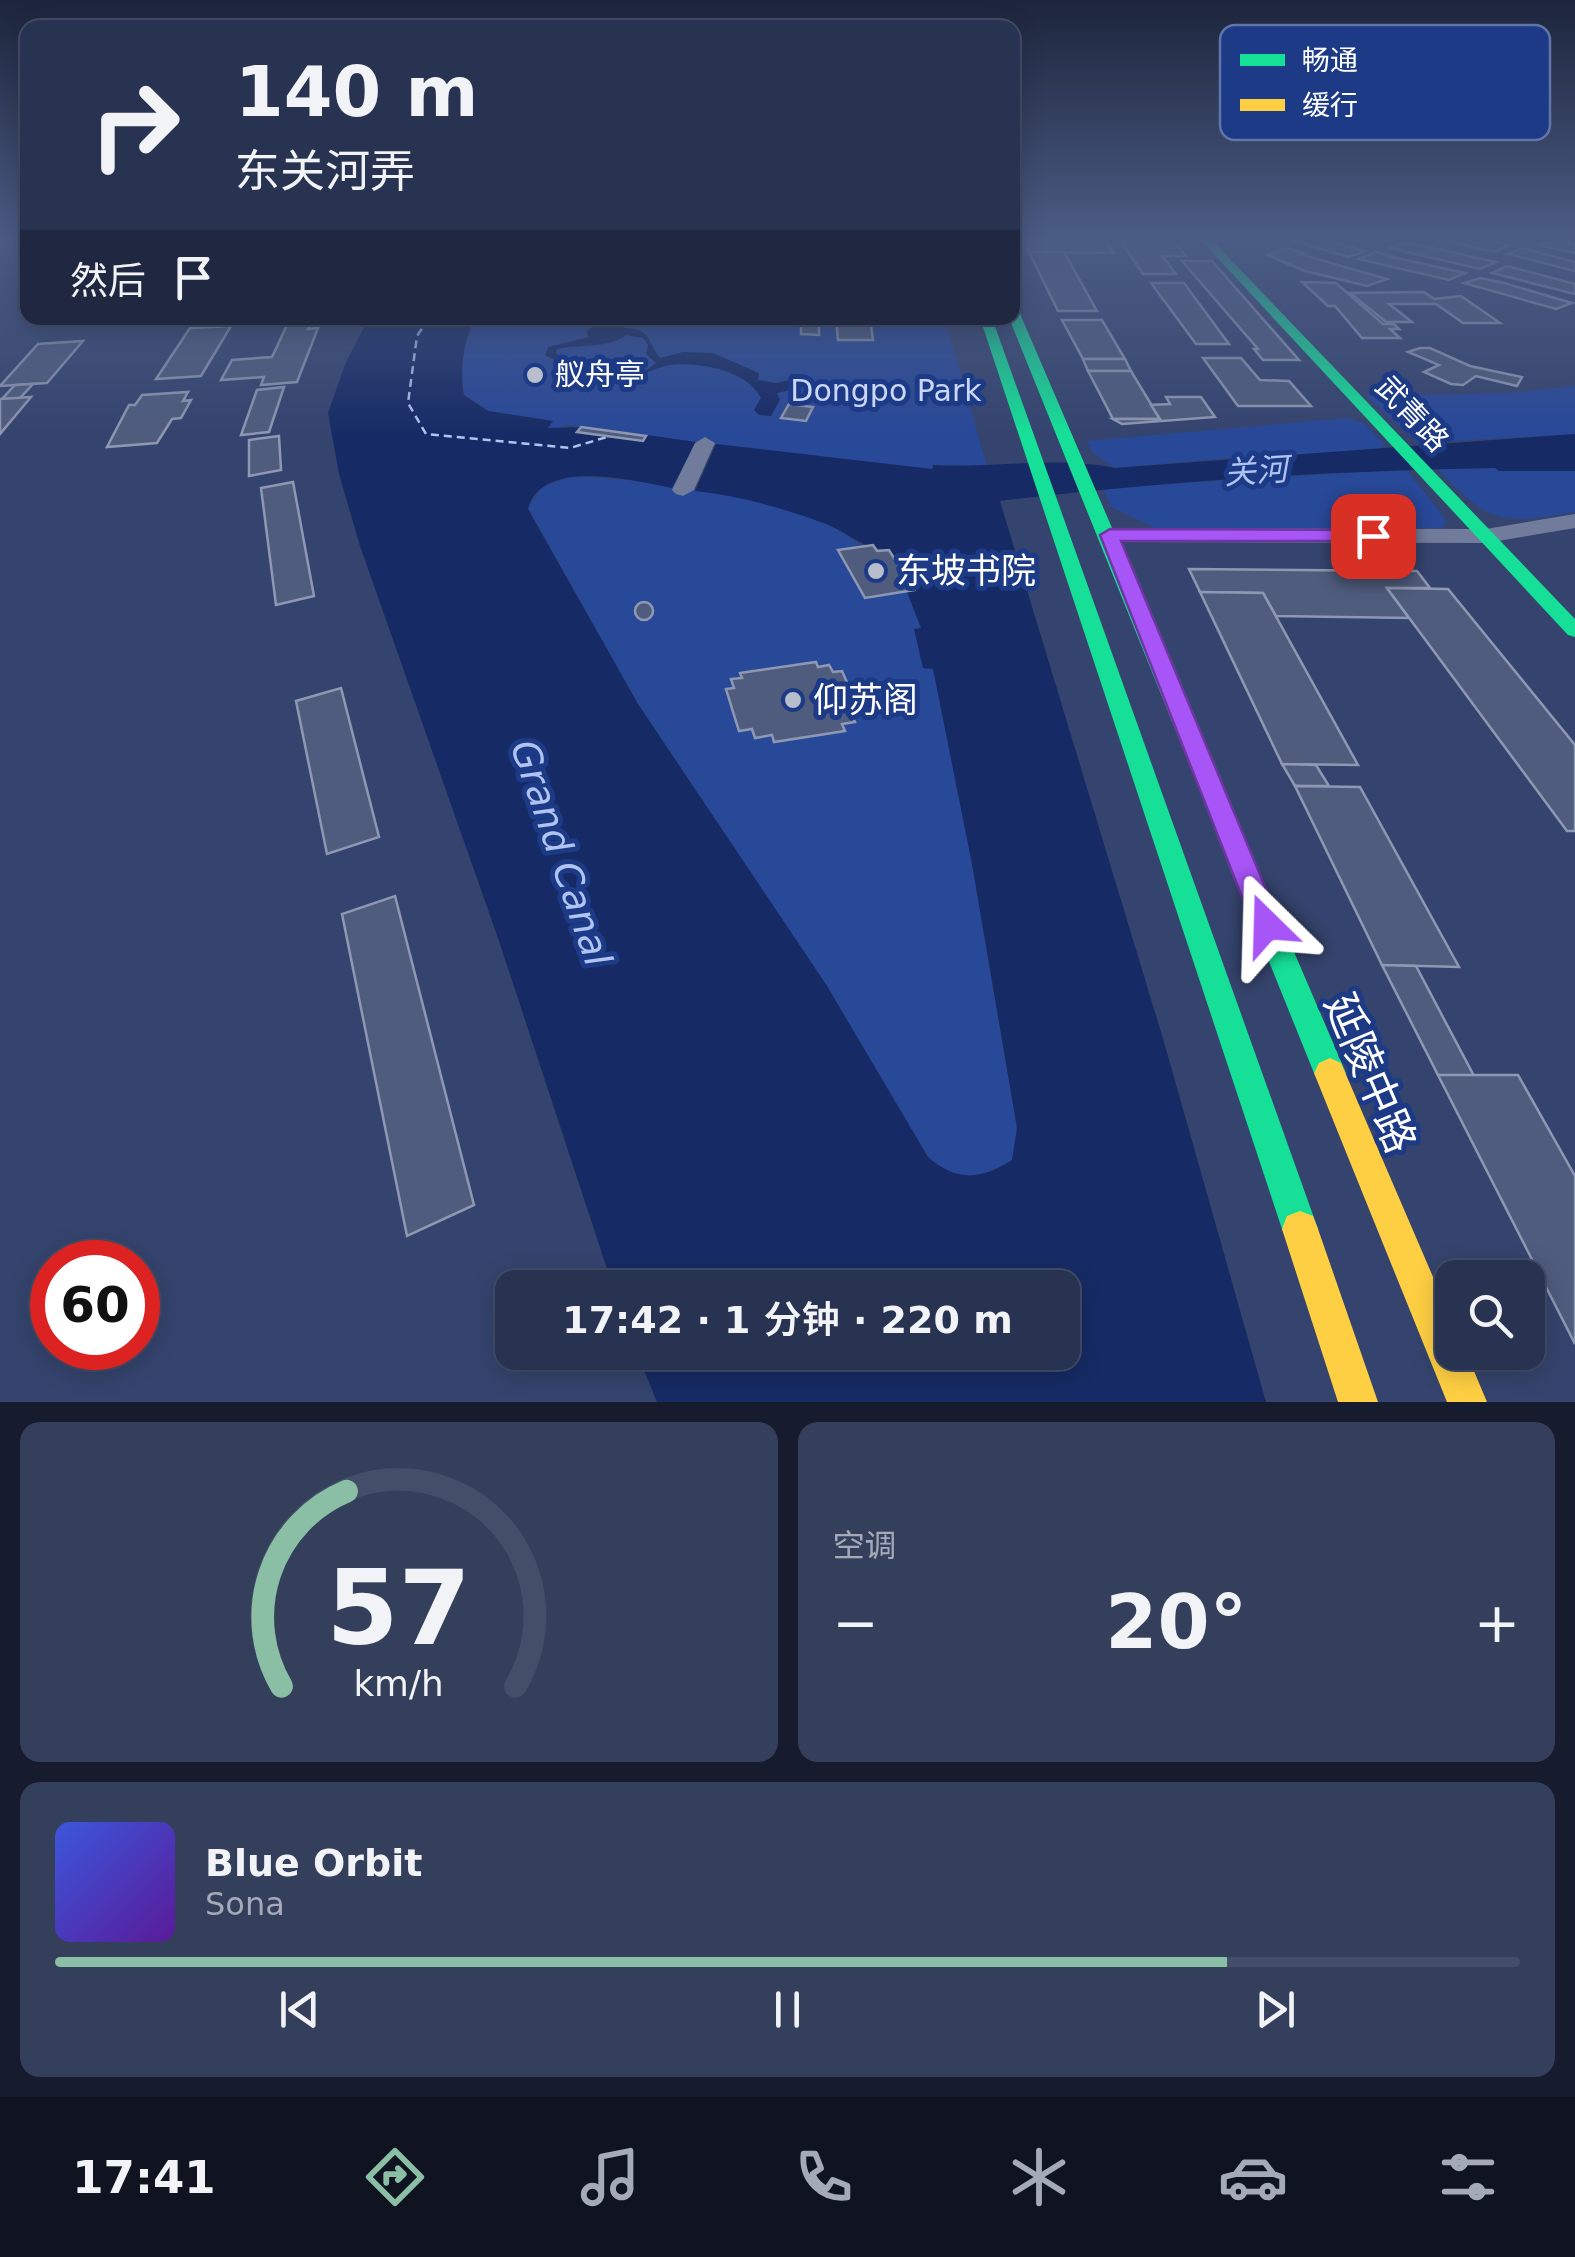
<!DOCTYPE html>
<html lang="zh">
<head>
<meta charset="utf-8">
<style>
  body { margin:0; font-family:"DejaVu Sans","Noto Sans SC",sans-serif; background:#343f5c; color:#f1f3f6; height:100vh; display:flex; flex-direction:column; font-size:38px; white-space:nowrap }
  * { box-sizing:border-box; margin:0 }
  p { font-size:32px; color:#a5aab8 }
  .icon { flex:none; width:55px; height:55px; fill:none; stroke:currentColor; stroke-width:2; stroke-linecap:round; stroke-linejoin:round }
  .map { position:relative; height:1402px; overflow:hidden }
  .panel { display:flex; flex-direction:column; gap:20px; padding:20px; background:#161c2d; flex:1 }
  .panel>* { flex:none }
  .banner { position:absolute; left:20px; top:20px; width:1000px; height:305px; border-radius:20px; box-shadow:0 5px 25px #0003,0 0 0 2px #444e69; background:#283352; color:#f1f3f6; overflow:hidden }
  .controls { position:absolute; left:1435px; top:1260px; display:grid; gap:20px }
  .controls a { display:grid; place-items:center; width:110px; height:110px; border-radius:20px; background:#283352; box-shadow:0 5px 25px #0003,0 0 0 2px #444e69; font-size:50px }
  .speed { position:absolute; left:30px; top:1240px; display:flex; gap:20px; font-size:50px; font-weight:700; text-align:center }
  .speed>* { display:grid; place-content:center; width:130px; height:130px; border-radius:50%; background:#283352; box-shadow:0 5px 25px #0003,0 0 0 2px #444e69; line-height:1 }
  .speed .limit { border:15px solid #d22; background:#fff; color:#111 }
  .pin { position:absolute; display:grid; place-items:center; width:85px; height:85px; color:#fff; margin:-42px; border-radius:20px; box-shadow:0 5px 15px #0006 }
  .me { position:absolute; width:110px; margin:-55px; rotate:338deg; stroke-linejoin:round; filter:drop-shadow(0 0 8px #0008) }
  .turn { display:flex; align-items:center; gap:35px; height:210px; padding:0 50px; font-size:45px }
  .turn .icon { width:130px; height:130px; stroke-width:2.5 }
  .turn b { display:block; font-size:70px; line-height:85px }
  .then { display:flex; align-items:center; height:95px; padding:0 50px; background:#0003; gap:20px; font-size:38px }
  .big { font-size:75px; font-weight:600; line-height:1.1 }
  .panel .card { flex:1; display:flex; flex-direction:column; justify-content:center; gap:15px; min-width:0; padding:0 35px; border-radius:20px; background:#343f5c }
  .panel .dial { align-items:center; gap:0 }
  .dial svg { height:260px; overflow:visible; fill:none; stroke:#444e69; stroke-width:7; stroke-linecap:round; text-anchor:middle }
  .dial text { fill:#f1f3f6; stroke:none }
  .song { display:flex; align-items:center; gap:30px }
  .cover { width:120px; height:120px; border-radius:15px; background:linear-gradient(135deg,hsl(230 70% 55%),hsl(270 70% 35%)) }
  .played { height:10px; border-radius:5px; background:linear-gradient(90deg,#8abfa5 80%,#444e69 80%) }
  .keys { display:flex; justify-content:space-around; direction:ltr }
  .heat { display:flex; justify-content:space-between; align-items:center; font-size:55px; direction:ltr }
  .panel .tiles { flex:1; display:grid; gap:20px; grid-template-columns:1fr 1fr }
  .card:last-child { grid-column:span 2 }
  .trip { position:absolute; left:495px; top:1270px; width:585px; height:100px; border-radius:20px; background:#283352; box-shadow:0 5px 25px #0003,0 0 0 2px #444e69; font-weight:600; line-height:100px; text-align:center }
  .menu { display:flex; height:160px; justify-content:space-around; align-items:center; background:#101421; color:#a5aab8 }
  .menu .icon { width:70px; height:70px }
  .menu .current { color:#8abfa5 }
  .menu b { font-size:45px; color:#f1f3f6 }
  .map>svg:first-child { display:block }
  .green { fill:#284898 }
  .water { fill:#162b65; fill-rule:evenodd }
  .lines { fill:none; stroke-linecap:round; stroke-linejoin:round }
  .ferry { stroke:#b0c4f2; stroke-width:2.5; stroke-dasharray:8 5; stroke-linecap:butt }
  .building { fill:#4f5c7d; stroke:#8f98b2; stroke-width:2.5 }
  .street { fill:#717c9c; fill-rule:evenodd }
  .fast { fill:#16e098; fill-rule:evenodd }
  .slow { fill:#ffcf43; fill-rule:evenodd }
  .route { fill:#a855f7; stroke:#6d37a1; stroke-width:2.5 }
  .poi-dot { fill:#b8becc; stroke:#1d3a86; stroke-width:4 }
  .labels { text-anchor:middle; stroke-width:10; stroke-linejoin:round; paint-order:stroke }
  .far-poi-label { font-size:30px; fill:#fff; stroke:#1d3a86; text-anchor:start }
  .far-park-label { font-size:30px; fill:#cad7f8; stroke:#1d3a86 }
  .far-street-label { font-size:30px; fill:#fff; stroke:#1d3a86 }
  .far-water-label { font-size:32px; font-style:italic; fill:#b0c4f2; stroke:#1d3a86 }
  .poi-label { font-size:35px; fill:#fff; stroke:#1d3a86; text-anchor:start }
  .water-label { font-size:38px; font-style:italic; fill:#b0c4f2; stroke:#1d3a86 }
  .near-street-label { font-size:42px; fill:#fff; stroke:#1d3a86 }
  .key { fill:#1d3a86; stroke:#6175aa; stroke-width:2.5 }
  .key-label { font-size:28px; fill:#fff }
</style>
</head>
<body>
<div class="map">
<svg width="1575" height="1402" viewBox="0 0 1575 1402">
  <rect width="100%" height="100%" fill="#35446e"/>
  <g class="green">
    <path d="M 475,318 L 945,318 L 987,467 L 934,465 L 933,469 L 847,462 L 565,425 L 560,430 L 547,428 L 552,421 L 488,411 L 464,395 C 459,371 464,339 475,318 Z"/>
    <path d="M 1575,386 L 1575,434 L 1418,443 L 1366,396 L 1514,393 Z"/>
    <path d="M 1347,418 L 1364,423 L 1386,446 L 1363,452 L 1259,459 L 1254,456 L 1114,468 L 1093,453 L 1087,441 Z"/>
    <path d="M 1495,468 L 1499,471 L 1575,471 L 1575,512 C 1501,524 1490,525 1438,469 Z"/>
    <path d="M 1406,469 L 1447,521 L 1442,528 L 1155,528 L 1111,507 L 1103,488 Z"/>
    <path d="M 570,477 C 638,476 813,500 861,546 L 873,545 L 878,551 L 889,550 L 914,590 L 907,592 L 922,629 L 914,629 L 933,668 L 972,864 L 1017,1128 L 1012,1160 C 980,1180 957,1182 928,1157 L 827,986 L 638,704 L 528,508 L 542,487 Z"/>
  </g>
  <g class="water">
    <path d="M 369,318 L 475,318 C 464,339 459,371 464,395 L 488,411 L 553,421 L 548,428 L 581,427 L 579,432 L 642,441 L 647,435 L 696,442 L 672,488 C 634,481 542,457 528,509 L 638,704 L 827,986 L 928,1157 C 957,1182 980,1180 1012,1160 L 1017,1128 L 972,864 L 933,669 L 923,668 L 914,629 L 921,628 L 907,592 L 914,590 L 889,549 C 867,552 849,533 826,524 C 783,508 741,496 695,491 L 716,444 L 932,469 L 933,465 C 990,468 1061,456 1114,468 L 1575,434 L 1575,471 L 1499,471 L 1495,468 C 1329,471 1165,481 1000,501 L 1164,1042 L 1266,1402 L 657,1402 L 637,1353 L 1062,1352 L 1062,1288 L 613,1287 L 499,941 L 360,546 L 339,474 L 328,413 L 346,362 Z"/>
    <path d="M 603,321 L 625,321 L 624,328 C 651,328 648,343 660,358 L 683,352 L 713,353 L 759,373 L 758,380 L 776,383 L 793,379 L 801,383 L 795,389 L 777,393 L 780,400 L 771,416 L 759,415 L 754,410 L 761,398 C 748,371 700,361 669,365 C 649,369 636,382 610,379 C 602,378 550,359 545,355 L 548,347 L 589,337 L 586,331 ZM 626,335 L 643,338 L 648,345 L 646,354 L 656,363 C 630,385 615,373 587,362 C 576,358 566,360 556,353 L 557,349 C 578,344 609,349 626,335 Z"/>
  </g>
  <g class="lines">
    <path class="ferry" d="M 429,318 L 417,336 L 408,403 L 426,434 L 570,448 L 607,437"/>
  </g>
  <g class="building">
    <path d="M 1281,238 L 1315,238 L 1365,251 L 1349,257 Z"/>
    <path d="M 1430,238 L 1479,238 L 1510,245 L 1495,252 Z"/>
    <path d="M 1027,239 L 1104,239 L 1114,253 L 1029,252 Z"/>
    <path d="M 1552,239 L 1575,244 L 1575,253 L 1538,245 Z"/>
    <path d="M 1121,242 L 1174,242 L 1186,256 L 1162,256 L 1176,274 L 1143,274 Z"/>
    <path d="M 1407,242 L 1432,248 L 1496,262 L 1480,269 L 1390,248 Z"/>
    <path d="M 1288,248 L 1304,253 L 1300,254 L 1387,279 L 1367,286 L 1305,271 L 1267,255 Z"/>
    <path d="M 1523,248 L 1575,262 L 1575,271 L 1508,254 Z"/>
    <path d="M 1029,252 L 1064,252 L 1097,311 L 1058,311 Z"/>
    <path d="M 1376,252 L 1401,259 L 1465,273 L 1449,280 L 1358,259 Z"/>
    <path d="M 1182,261 L 1212,261 L 1299,360 L 1263,360 L 1254,349 L 1258,349 Z"/>
    <path d="M 1507,266 L 1575,284 L 1575,294 L 1492,273 Z"/>
    <path d="M 1480,278 L 1504,283 L 1572,303 L 1556,309 L 1464,283 Z"/>
    <path d="M 1302,282 L 1336,283 L 1383,324 L 1394,324 L 1399,329 L 1390,329 L 1400,338 L 1362,338 L 1335,306 L 1328,306 Z"/>
    <path d="M 1151,283 L 1184,283 L 1229,344 L 1196,344 Z"/>
    <path d="M 1424,292 L 1434,299 L 1461,296 L 1500,323 L 1463,323 L 1436,304 L 1389,304 L 1412,322 L 1386,322 L 1350,293 Z"/>
    <path d="M 801,318 L 819,318 L 819,335 L 801,334 Z"/>
    <path d="M 836,318 L 870,318 L 873,340 L 838,340 Z"/>
    <path d="M 1062,320 L 1102,320 L 1125,359 L 1083,359 Z"/>
    <path d="M 311,323 L 308,329 L 318,328 L 297,382 L 261,385 L 264,377 L 221,380 L 232,360 L 272,357 L 287,325 Z"/>
    <path d="M 231,326 L 201,376 L 156,379 L 190,328 Z"/>
    <path d="M 83,341 L 47,383 L 0,386 L 38,344 Z"/>
    <path d="M 1420,348 L 1430,348 L 1470,366 L 1522,377 L 1517,386 L 1476,376 L 1463,385 L 1451,384 L 1424,372 L 1439,365 L 1408,352 Z"/>
    <path d="M 1203,358 L 1241,358 L 1260,380 L 1289,381 L 1311,406 L 1238,406 Z"/>
    <path d="M 1083,359 L 1125,359 L 1131,371 L 1088,371 Z"/>
    <path d="M 1088,371 L 1131,371 L 1160,419 L 1113,419 Z"/>
    <path d="M 33,384 L 20,398 L 2,399 L 15,385 Z"/>
    <path d="M 284,387 L 269,432 L 241,435 L 257,390 Z"/>
    <path d="M 188,392 L 183,401 L 191,400 L 181,418 L 172,419 L 157,443 L 107,447 L 129,405 L 135,405 L 142,395 Z"/>
    <path d="M 31,397 L 0,434 L 0,399 Z"/>
    <path d="M 1166,397 L 1201,397 L 1215,417 L 1122,424 L 1113,419 L 1160,419 L 1151,405 L 1170,404 Z"/>
    <path d="M 789,404 L 813,407 L 806,421 L 781,418 Z"/>
    <path d="M 581,427 L 646,436 L 643,441 L 577,432 Z"/>
    <path d="M 279,436 L 281,470 L 249,476 L 249,440 Z"/>
    <path d="M 293,482 L 314,596 L 276,605 L 261,488 Z"/>
    <path d="M 873,545 L 877,551 L 889,550 L 914,590 L 865,598 L 838,550 Z"/>
    <path d="M 1189,569 L 1417,571 L 1430,588 L 1387,588 L 1409,618 L 1276,616 L 1263,593 L 1200,592 Z"/>
    <path d="M 1387,588 L 1448,589 L 1575,745 L 1575,831 L 1567,831 Z"/>
    <path d="M 1200,592 L 1263,593 L 1358,765 L 1282,764 Z"/>
    <circle cx="644" cy="611" r="9"/>
    <path d="M 816,662 L 818,667 L 829,665 L 833,672 L 842,671 L 860,712 L 851,713 L 855,722 L 842,724 L 845,731 L 774,742 L 772,735 L 755,738 L 752,729 L 739,731 L 726,689 L 734,688 L 731,679 L 742,678 L 740,673 Z"/>
    <path d="M 341,688 L 379,837 L 327,854 L 296,701 Z"/>
    <path d="M 1282,764 L 1316,765 L 1329,786 L 1295,786 Z"/>
    <path d="M 1295,786 L 1360,787 L 1459,967 L 1382,965 Z"/>
    <path d="M 395,896 L 474,1205 L 407,1236 L 342,914 Z"/>
    <path d="M 1382,965 L 1416,966 L 1474,1076 L 1438,1075 Z"/>
    <path d="M 1438,1075 L 1518,1075 L 1575,1176 L 1575,1344 Z"/>
  </g>
  <g class="lines">
    <g class="street">
      <path d="M 705,437 L 715,443 L 694,490 L 683,496 L 676,494 L 672,490 L 695,443 Z"/>
      <path d="M 1575,514 L 1575,528 L 1486,543 L 1110,542 L 1099,535 L 1110,528 L 1486,529 Z"/>
    </g>
    <g class="fast">
      <path d="M 1199,238 L 1210,238 L 1575,619 L 1575,637 L 1568,635 Z"/>
      <path d="M 1012,305 L 1018,309 L 1346,1073 L 1341,1083 L 1330,1088 L 1319,1083 L 1314,1073 L 1009,318 L 1012,318 Z"/>
      <path d="M 980,318 L 992,318 L 1318,1229 L 1313,1242 L 1300,1247 L 1287,1242 L 1282,1229 Z"/>
    </g>
    <g class="slow">
      <path d="M 1330,1058 L 1341,1063 L 1452,1321 L 1452,1352 L 1466,1352 L 1487,1402 L 1447,1402 L 1314,1073 L 1319,1063 Z"/>
      <path d="M 1300,1211 L 1313,1216 L 1318,1229 L 1378,1402 L 1338,1402 L 1282,1229 L 1287,1216 Z"/>
    </g>
  </g>
  <linearGradient id="sky" x2="0" y2="1"><stop stop-color="#1d253c"/><stop offset="0.55" stop-color="#4b5c84"/><stop offset="1" stop-color="#4b5c84" stop-opacity="0"/></linearGradient>
  <rect width="1575" height="435" fill="url(#sky)"/>
  <path class="route" d="M 1110,529 L 1373,530 L 1383,536 L 1373,541 L 1121,541 L 1281,925 L 1277,933 L 1267,936 L 1257,933 L 1253,925 L 1100,535 Z"/>
  <g class="poi-dot">
    <circle cx="535" cy="375" r="10"/>
    <circle cx="876" cy="571" r="10"/>
    <circle cx="793" cy="700" r="10"/>
  </g>
  <g class="labels">
    <g class="far-poi-label">
      <text x="555" y="385">舣舟亭</text>
    </g>
    <g class="far-park-label">
      <text x="886" y="401">Dongpo Park</text>
    </g>
    <g class="far-street-label">
      <text transform="translate(1412 414) rotate(47)" y="10">武青路</text>
    </g>
    <g class="far-water-label">
      <text transform="translate(1256 471) rotate(-4)" y="11">关河</text>
    </g>
    <g class="poi-label">
      <text x="896" y="583">东坡书院</text>
      <text x="813" y="712">仰苏阁</text>
    </g>
    <g class="water-label">
      <text transform="translate(561 853) rotate(71)" y="13">Grand Canal</text>
    </g>
    <g class="near-street-label">
      <text transform="translate(1371 1073) rotate(67)" y="15">延陵中路</text>
    </g>
  </g>
  <rect x="1220" y="25" width="330" height="115" rx="15" class="key"/>
  <rect x="1240" y="54" width="45" height="12" fill="#16e098"/>
  <rect x="1240" y="99" width="45" height="12" fill="#ffcf43"/>
  <g class="key-label">
    <text x="1302" y="70">畅通</text>
    <text x="1302" y="115">缓行</text>
  </g>
</svg>
<div class="controls">
<a><svg class="icon" aria-label="search" viewBox="0 0 24 24"><circle cx="10" cy="10" r="6"/><path d="M15 15l6 6"/></svg></a>
</div>
<div class="speed"><div class="limit">60</div></div>
<div class="pin" style="left:1373px;top:536px;background:#d93025"><svg class="icon" aria-label="arrive" viewBox="0 0 24 24"><path d="M6 21V4h12l-3 4 3 4H6"/></svg></div>
<svg class="me" style="left:1267px;top:925px" viewBox="-20 -20 40 40"><path d="M0-17L14 15 0 8-14 15z" fill="#a855f7" stroke="#fff" stroke-width="4"/></svg>
<div class="trip">17:42 · 1 分钟 · 220 m</div>
<div class="banner">
<div class="turn"><svg class="icon" aria-label="right" viewBox="0 0 24 24"><path d="M7 20v-9h11M14 6l5 5-5 5"/></svg><div><b>140 m</b>东关河弄</div></div>
<div class="then">然后<svg class="icon" aria-label="arrive" viewBox="0 0 24 24"><path d="M6 21V4h12l-3 4 3 4H6"/></svg></div>
</div>
</div>
<section class="panel">
<div class="tiles">
<div class="card dial"><svg viewBox="0 0 100 80">
<path d="M14 69A42 42 0 1 1 86 69"/>
<path d="M14 69A42 42 0 0 1 34 9" stroke="#8abfa5"/>
<text x="50" y="56" font-size="32" font-weight="700">57</text>
<text x="50" y="72" font-size="11">km/h</text>
</svg></div>
<div class="card"><p>空调</p>
<div class="heat"><a>−</a><b class="big">20°</b><a>+</a></div>
</div>
<div class="card">
<div class="song"><i class="cover"></i><div><b>Blue Orbit</b><p>Sona</p></div></div>
<div class="played"></div>
<div class="keys"><svg class="icon" aria-label="previous" viewBox="0 0 24 24"><path d="M18 5L8 12l10 7zM5 5v14"/></svg><svg class="icon" aria-label="pause" viewBox="0 0 24 24"><path d="M8 5v14M16 5v14"/></svg><svg class="icon" aria-label="next" viewBox="0 0 24 24"><path d="M6 5l10 7-10 7zM19 5v14"/></svg></div>
</div>
</div>
</section>
<nav class="menu">
<b>17:41</b>
<svg class="icon current" aria-label="directions" viewBox="0 0 24 24"><path d="M12 3l9 9-9 9-9-9zM9 14v-3h6M13 9l2 2-2 2"/></svg>
<svg class="icon" aria-label="music" viewBox="0 0 24 24"><path d="M9 18V5l10-2v13"/><circle cx="6" cy="18" r="3"/><circle cx="16" cy="16" r="3"/></svg>
<svg class="icon" aria-label="phone" viewBox="0 0 24 24"><path d="M5 4h4l2 5-3 2q2 4 5 5l2-3 5 2v4C11 20 4 13 5 4z"/></svg>
<svg class="icon" aria-label="climate" viewBox="0 0 24 24"><path d="M12 3v18M4 7l16 10M4 17L20 7"/></svg>
<svg class="icon" aria-label="car" viewBox="0 0 24 24"><path d="M5 17H2v-5l4-1 3-4h7l3 4 3 1v5h-3M9 17h6M6 11h13"/><circle cx="7" cy="17" r="2"/><circle cx="17" cy="17" r="2"/></svg>
<svg class="icon" aria-label="filters" viewBox="0 0 24 24"><path d="M4 7h16M4 17h16"/><circle cx="9" cy="7" r="2"/><circle cx="15" cy="17" r="2"/></svg>
</nav>
</body>
</html>
